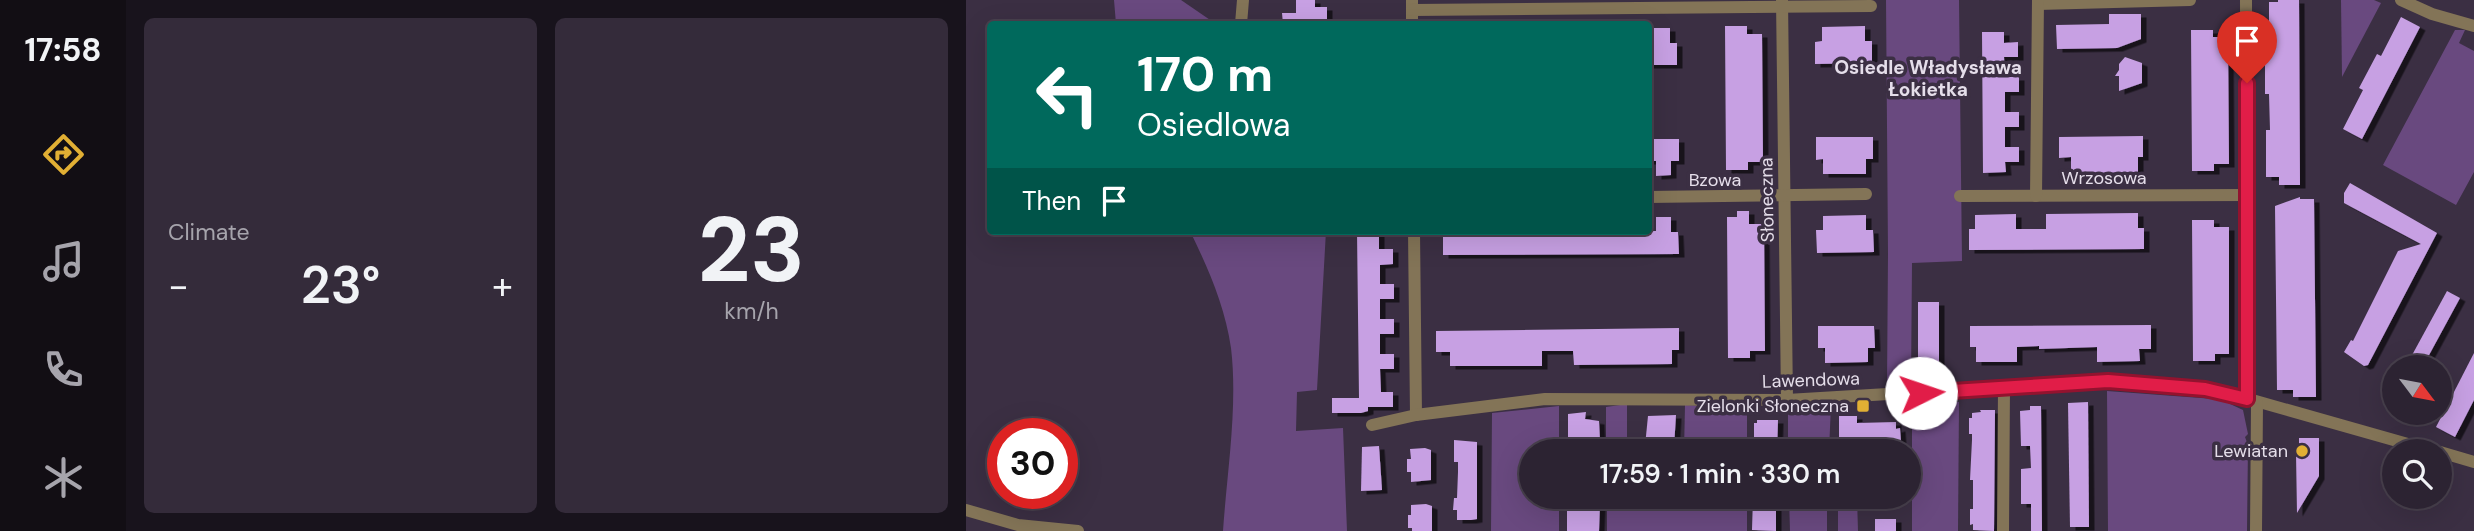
<!DOCTYPE html>
<html lang="en">
<head>
<meta charset="utf-8">
<style>
  body { margin:0; font-family:"DM Sans",sans-serif; background:#342b3a; color:#f1f3f6; height:100vh; display:flex; flex-direction:column; font-size:26px; white-space:nowrap }
  * { box-sizing:border-box; margin:0 }
  p { font-size:23px; color:#a6a4ac }
  .icon { flex:none; width:38px; height:38px; fill:none; stroke:currentColor; stroke-width:2; stroke-linecap:round; stroke-linejoin:round }
  .map { position:relative; flex:1; overflow:hidden }
  .details { display:flex; flex-direction:column; gap:18px; padding:18px; background:#18131c; width:840px }
  .details>* { flex:none }
  .banner { position:absolute; left:21px; top:21px; width:665px; height:214px; border-radius:7px; box-shadow:0 7px 28px #0002,0 0 0 2px #48404d; background:#00695c; color:#fff; overflow:hidden }
  .needle { width:46px; rotate:122deg }
  .fabs { position:absolute; left:1416px; top:355px; display:grid; gap:14px }
  .fabs a { display:grid; place-items:center; width:70px; height:70px; border-radius:50%; background:#2c2332; box-shadow:0 7px 28px #0002,0 0 0 2px #48404d; font-size:35px }
  .speed { position:absolute; left:21px; top:418px; display:flex; gap:14px; font-size:35px; font-weight:700; text-align:center }
  .speed>* { display:grid; place-content:center; width:91px; height:91px; border-radius:50%; background:#2c2332; box-shadow:0 7px 28px #0002,0 0 0 2px #48404d; line-height:1 }
  .speed .limit { border:10px solid #d22; background:#fff; color:#111 }
  .pin { position:absolute; display:grid; place-items:center; width:60px; height:60px; color:#fff; margin:-72px -30px; border-radius:50% 50% 50% 0; rotate:-45deg; box-shadow:0 0 7px #0007 }
  .pin .icon { rotate:45deg }
  .me { position:absolute; width:77px; margin:-38px; rotate:86deg; stroke-linejoin:round; filter:drop-shadow(0 0 5px #0008) }
  .turn { display:flex; align-items:center; gap:24px; height:147px; padding:0 35px; font-size:32px }
  .turn .icon { width:91px; height:91px; stroke-width:2.5 }
  .turn b { display:block; font-size:49px; line-height:60px }
  .then { display:flex; align-items:center; height:66px; padding:0 35px; background:#0003; gap:14px; font-size:26px }
  .big { font-size:52px; font-weight:600; line-height:1.1 }
  .details .tile { flex:1; display:flex; flex-direction:column; justify-content:center; gap:10px; min-width:0; padding:0 24px; border-radius:10px; background:#342b3a }
  .details .dial { align-items:center; gap:0 }
  .dial b { font-size:91px; line-height:1 }
  .heat { display:flex; justify-content:space-between; align-items:center; font-size:38px; direction:ltr }
  .details .tiles { flex:1; display:grid; gap:18px; grid-template-columns:repeat(2,1fr) }
  .trip { position:absolute; left:553px; top:439px; width:402px; height:70px; border-radius:35px; background:#2c2332; box-shadow:0 7px 28px #0002,0 0 0 2px #48404d; font-weight:600; line-height:70px; text-align:center }
  main { display:flex; flex:1; min-height:0 }
  .dock { display:flex; flex-direction:column; width:126px; justify-content:space-around; align-items:center; background:#120e14; color:#a6a4ac }
  .dock .icon { width:49px; height:49px }
  .dock .selected { color:#e1af34 }
  .dock b { font-size:32px; color:#f1f3f6 }
  .map>svg:first-child { display:block }
  .green { fill:#69497f }
  .building { fill:#c7a0e3; filter:url(#shadow) }
  .lines { fill:none; stroke-linecap:round; stroke-linejoin:round }
  .minor { stroke:#837457; stroke-width:12 }
  .route-casing { stroke:#92132f; stroke-width:18 }
  .route { stroke:#e11d48; stroke-width:12 }
  .poi-dot { fill:#e1af34; stroke:#3b2f43; stroke-width:2.5 }
  .labels { text-anchor:middle; stroke-width:7; stroke-linejoin:round; paint-order:stroke }
  .street-label { font-size:18px; fill:#e5deea; stroke:#3b2f43 }
  .poi-label { font-size:18px; fill:#e5deea; stroke:#3b2f43; text-anchor:end }
  .neighbourhood-label { font-size:19px; font-weight:bold; fill:#e5deea; stroke:#3b2f43 }
</style>
</head>
<body>
<main>
<nav class="dock">
<b>17:58</b>
<svg class="icon selected" aria-label="directions" viewBox="0 0 24 24"><path d="M12 3l9 9-9 9-9-9zM9 14v-3h6M13 9l2 2-2 2"/></svg>
<svg class="icon" aria-label="music" viewBox="0 0 24 24"><path d="M9 18V5l10-2v13"/><circle cx="6" cy="18" r="3"/><circle cx="16" cy="16" r="3"/></svg>
<svg class="icon" aria-label="phone" viewBox="0 0 24 24"><path d="M5 4h4l2 5-3 2q2 4 5 5l2-3 5 2v4C11 20 4 13 5 4z"/></svg>
<svg class="icon" aria-label="climate" viewBox="0 0 24 24"><path d="M12 3v18M4 7l16 10M4 17L20 7"/></svg>
</nav>
<section class="details">
<div class="tiles">
<div class="tile"><p>Climate</p>
<div class="heat"><a>−</a><b class="big">23°</b><a>+</a></div>
</div>
<div class="tile dial"><b>23</b><p>km/h</p></div>
</div>
</section>
<div class="map">
<svg width="1508" height="531" viewBox="0 0 1508 531">
  <defs>
    <filter id="shadow"><feDropShadow dx="5.5" dy="3.5" stdDeviation="0" flood-color="#0009"/></filter>
  </defs>
  <rect width="100%" height="100%" fill="#3b2f43"/>
  <g class="green">
    <path d="M 148,0 L 215,0 L 250,24 L 150,24 Z"/>
    <path d="M 920,0 L 993,0 L 996,261 L 946,263 L 945,383 L 921,385 L 922,254 Z"/>
    <path d="M 1375,0 L 1408,0 L 1415,3 L 1376,77 Z"/>
    <path d="M 1489,30 L 1499,30 L 1493,43 L 1508,51 L 1508,172 L 1490,205 L 1417,165 Z"/>
    <path d="M 224,231 L 360,231 L 351,390 L 331,392 L 330,431 L 377,428 L 381,531 L 257,531 C 261,472 272,406 265,348 C 259,306 242,268 224,231 Z"/>
    <path d="M 1141,391 L 1262,400 L 1262,403 L 1277,410 L 1282,434 L 1279,437 L 1282,445 L 1281,531 L 1142,531 Z"/>
    <path d="M 993,402 L 992,531 L 946,531 L 946,403 Z"/>
    <path d="M 661,404 L 661,451 L 640,451 L 640,407 Z"/>
    <path d="M 719,405 L 781,408 L 781,451 L 718,452 Z"/>
    <path d="M 865,405 L 863,451 L 822,451 L 822,406 Z"/>
    <path d="M 593,406 L 593,451 L 565,452 L 565,497 L 593,497 L 593,531 L 525,531 L 526,413 Z"/>
    <rect x="641" y="497" width="140" height="34"/>
    <path d="M 823,497 L 861,497 L 861,531 L 824,531 Z"/>
    <path d="M 872,497 L 891,497 L 892,531 L 872,531 Z"/>
  </g>
  <g class="building">
    <path d="M 330,0 L 349,0 L 349,7 L 361,7 L 361,24 L 317,24 L 316,13 L 330,13 Z"/>
    <path d="M 1312,0 L 1333,0 L 1334,185 L 1313,185 L 1313,177 L 1300,177 L 1300,130 L 1304,130 L 1303,94 L 1299,94 L 1299,30 L 1303,30 L 1303,2 L 1312,2 Z"/>
    <path d="M 1143,14 L 1175,14 L 1175,39 L 1151,48 L 1091,49 L 1090,25 L 1143,24 Z"/>
    <path d="M 1435,17 L 1454,27 L 1396,139 L 1377,129 L 1397,90 L 1393,88 L 1411,54 L 1415,56 Z"/>
    <path d="M 759,26 L 781,26 L 781,34 L 796,34 L 797,162 L 782,162 L 782,170 L 760,170 Z"/>
    <path d="M 899,26 L 899,41 L 906,41 L 906,63 L 849,64 L 849,42 L 856,41 L 856,27 Z"/>
    <path d="M 688,28 L 704,28 L 704,43 L 711,43 L 711,65 L 682,65 L 682,43 L 688,43 Z"/>
    <path d="M 1225,30 L 1247,30 L 1247,37 L 1262,37 L 1263,164 L 1248,164 L 1248,171 L 1226,171 Z"/>
    <path d="M 1016,32 L 1038,32 L 1038,43 L 1052,42 L 1052,57 L 1038,57 L 1039,77 L 1053,77 L 1053,92 L 1039,92 L 1039,112 L 1053,112 L 1053,127 L 1039,127 L 1039,147 L 1053,147 L 1053,162 L 1039,162 L 1040,172 L 1017,173 Z"/>
    <path d="M 1159,57 L 1176,63 L 1176,83 L 1153,91 L 1153,76 L 1149,76 L 1153,70 L 1153,64 Z"/>
    <path d="M 1177,136 L 1177,157 L 1172,157 L 1172,172 L 1105,173 L 1105,157 L 1093,158 L 1093,137 Z"/>
    <path d="M 850,137 L 907,137 L 907,159 L 900,159 L 900,174 L 857,174 L 857,159 L 850,160 Z"/>
    <path d="M 682,139 L 713,139 L 713,161 L 705,161 L 705,175 L 690,176 L 690,161 L 682,161 Z"/>
    <path d="M 1384,183 L 1471,233 L 1402,365 L 1398,366 L 1378,352 L 1385,340 L 1387,341 L 1432,251 L 1455,244 L 1378,203 L 1378,193 Z"/>
    <path d="M 1334,197 L 1334,199 L 1348,199 L 1350,397 L 1327,397 L 1327,390 L 1311,390 L 1309,206 Z"/>
    <path d="M 771,211 L 783,211 L 783,224 L 798,224 L 799,351 L 784,351 L 784,358 L 762,358 L 761,217 L 771,217 Z"/>
    <path d="M 1172,213 L 1172,228 L 1178,228 L 1178,249 L 1003,250 L 1003,229 L 1009,229 L 1009,215 L 1050,214 L 1050,229 L 1080,229 L 1080,214 Z"/>
    <path d="M 900,215 L 900,230 L 907,230 L 908,252 L 851,253 L 850,230 L 857,230 L 857,216 Z"/>
    <path d="M 690,217 L 705,217 L 705,232 L 712,232 L 713,254 L 477,255 L 477,234 L 482,234 L 482,231 L 575,231 L 575,233 L 606,233 L 606,231 L 690,231 Z"/>
    <path d="M 1226,220 L 1248,220 L 1248,227 L 1263,227 L 1263,354 L 1249,354 L 1249,361 L 1227,361 Z"/>
    <path d="M 391,231 L 413,231 L 413,249 L 427,249 L 427,264 L 414,265 L 414,284 L 428,284 L 428,299 L 414,299 L 414,319 L 428,319 L 428,334 L 414,334 L 414,354 L 428,354 L 428,369 L 414,369 L 415,392 L 427,392 L 427,407 L 402,407 L 402,411 L 395,413 L 366,413 L 366,398 L 393,398 Z"/>
    <path d="M 1481,291 L 1494,298 L 1456,368 L 1439,368 Z"/>
    <rect x="952" y="302" width="21" height="69"/>
    <path d="M 1185,325 L 1185,349 L 1173,349 L 1174,361 L 1131,362 L 1131,347 L 1073,349 L 1073,346 L 1051,347 L 1051,362 L 1010,362 L 1010,347 L 1004,347 L 1004,326 Z"/>
    <path d="M 852,326 L 908,326 L 909,348 L 902,348 L 902,362 L 859,363 L 859,348 L 852,348 Z"/>
    <path d="M 713,328 L 713,350 L 706,350 L 706,364 L 608,365 L 607,351 L 576,351 L 576,366 L 484,366 L 484,352 L 470,352 L 470,331 Z"/>
    <path d="M 1508,353 L 1508,400 L 1489,437 L 1470,427 Z"/>
    <path d="M 1122,402 L 1123,527 L 1104,527 L 1102,403 Z"/>
    <path d="M 1064,406 L 1075,406 L 1076,531 L 1065,531 L 1065,504 L 1055,504 L 1055,469 L 1065,468 L 1064,446 L 1055,446 L 1054,411 L 1064,410 Z"/>
    <path d="M 1014,410 L 1029,410 L 1028,531 L 1007,530 L 1007,524 L 1004,525 L 1004,509 L 1007,509 L 1007,480 L 1004,480 L 1006,440 L 1006,434 L 1003,434 L 1003,418 L 1006,418 L 1006,413 L 1015,412 Z"/>
    <path d="M 620,412 L 619,419 L 633,421 L 634,441 L 621,441 L 621,452 L 602,452 L 602,414 Z"/>
    <path d="M 710,415 L 708,447 L 679,446 L 682,416 Z"/>
    <path d="M 873,416 L 891,416 L 891,423 L 930,422 L 930,429 L 934,428 L 935,442 L 930,443 L 930,449 L 873,452 Z"/>
    <path d="M 791,420 L 812,420 L 811,452 L 788,452 L 788,423 L 791,423 Z"/>
    <path d="M 1333,438 L 1353,438 L 1353,476 L 1331,513 L 1330,453 L 1333,453 Z"/>
    <path d="M 488,440 L 511,442 L 511,519 L 505,520 L 491,520 L 491,510 L 487,510 L 488,498 L 491,498 L 492,472 L 492,462 L 488,462 Z"/>
    <path d="M 413,446 L 416,490 L 395,491 L 396,447 Z"/>
    <path d="M 459,448 L 465,450 L 465,480 L 445,482 L 445,472 L 441,472 L 441,459 L 445,459 L 444,449 Z"/>
    <path d="M 601,497 L 621,497 L 621,505 L 634,504 L 633,531 L 601,531 Z"/>
    <path d="M 787,497 L 810,497 L 810,531 L 786,530 Z"/>
    <path d="M 460,504 L 466,506 L 466,531 L 446,531 L 446,528 L 442,528 L 442,515 L 445,515 L 445,505 Z"/>
    <rect x="909" y="519" width="21" height="12"/>
  </g>
  <g class="lines">
    <g class="minor">
      <path d="M 446,0 L 446,24"/>
      <path d="M 816,0 L 821,400"/>
      <path d="M 1280,0 L 1281,399"/>
      <path d="M 1435,0 L 1466,14 L 1508,26"/>
      <path d="M 1072,4 L 1224,0"/>
      <path d="M 446,10 L 905,6"/>
      <path d="M 275,24 L 277,0"/>
      <path d="M 994,196 L 1282,195"/>
      <path d="M 1070,196 L 1072,0"/>
      <path d="M 682,197 L 900,194"/>
      <path d="M 448,231 L 450,415"/>
      <path d="M 406,425 L 450,415 L 579,399 L 821,400 L 1142,381 L 1258,392 L 1470,452"/>
      <path d="M 1474,452 L 1508,462"/>
      <path d="M 0,510 L 52,525 L 112,531"/>
      <path d="M 1037,531 L 1038,387"/>
      <path d="M 1290,531 L 1291,403"/>
    </g>
  </g>
  <g class="lines">
    <defs>
      <path id="route" d="M 955,393 L 1142,381 L 1239,389 L 1281,399 L 1281,83"/>
    </defs>
    <use href="#route" class="route-casing"/>
    <use href="#route" class="route"/>
  </g>
  <g class="poi-dot">
    <rect x="890" y="399" width="14" height="14" rx="3.5"/>
    <circle cx="1336" cy="451" r="7"/>
  </g>
  <g class="labels">
    <g class="street-label">
      <text x="1138" y="184">Wrzosowa</text>
      <text x="749" y="186">Bzowa</text>
      <text transform="translate(801 200) rotate(-91)" y="6">Słoneczna</text>
      <text transform="translate(845 380) rotate(-2)" y="6">Lawendowa</text>
    </g>
    <g class="poi-label">
      <text x="883" y="412">Zielonki Słoneczna</text>
      <text x="1322" y="457">Lewiatan</text>
    </g>
    <g class="neighbourhood-label">
      <text x="962" y="74">Osiedle Władysława<tspan x="962" dy="22">Łokietka</tspan></text>
    </g>
  </g>
</svg>
<div class="fabs">
<a><svg class="needle" viewBox="-14 -14 28 28"><path d="M0-13l5 13h-10z" fill="#e53935"/><path d="M0 13l5-13h-10z" fill="#a6a4ac"/></svg></a>
<a><svg class="icon" aria-label="search" viewBox="0 0 24 24"><circle cx="10" cy="10" r="6"/><path d="M15 15l6 6"/></svg></a>
</div>
<div class="speed"><div class="limit">30</div></div>
<div class="pin" style="left:1281px;top:83px;background:#d93025"><svg class="icon" aria-label="arrive" viewBox="0 0 24 24"><path d="M6 21V4h12l-3 4 3 4H6"/></svg></div>
<svg class="me" style="left:955px;top:393px" viewBox="-20 -20 40 40"><circle r="19" fill="#fff"/><path d="M0-13L10 11 0 6-10 11z" fill="#e11d48"/></svg>
<div class="trip">17:59 · 1 min · 330 m</div>
<div class="banner">
<div class="turn"><svg class="icon" aria-label="left" viewBox="0 0 24 24"><path d="M17 20v-9H6M10 6l-5 5 5 5"/></svg><div><b>170 m</b>Osiedlowa</div></div>
<div class="then">Then<svg class="icon" aria-label="arrive" viewBox="0 0 24 24"><path d="M6 21V4h12l-3 4 3 4H6"/></svg></div>
</div>
</div>
</main>
</body>
</html>
